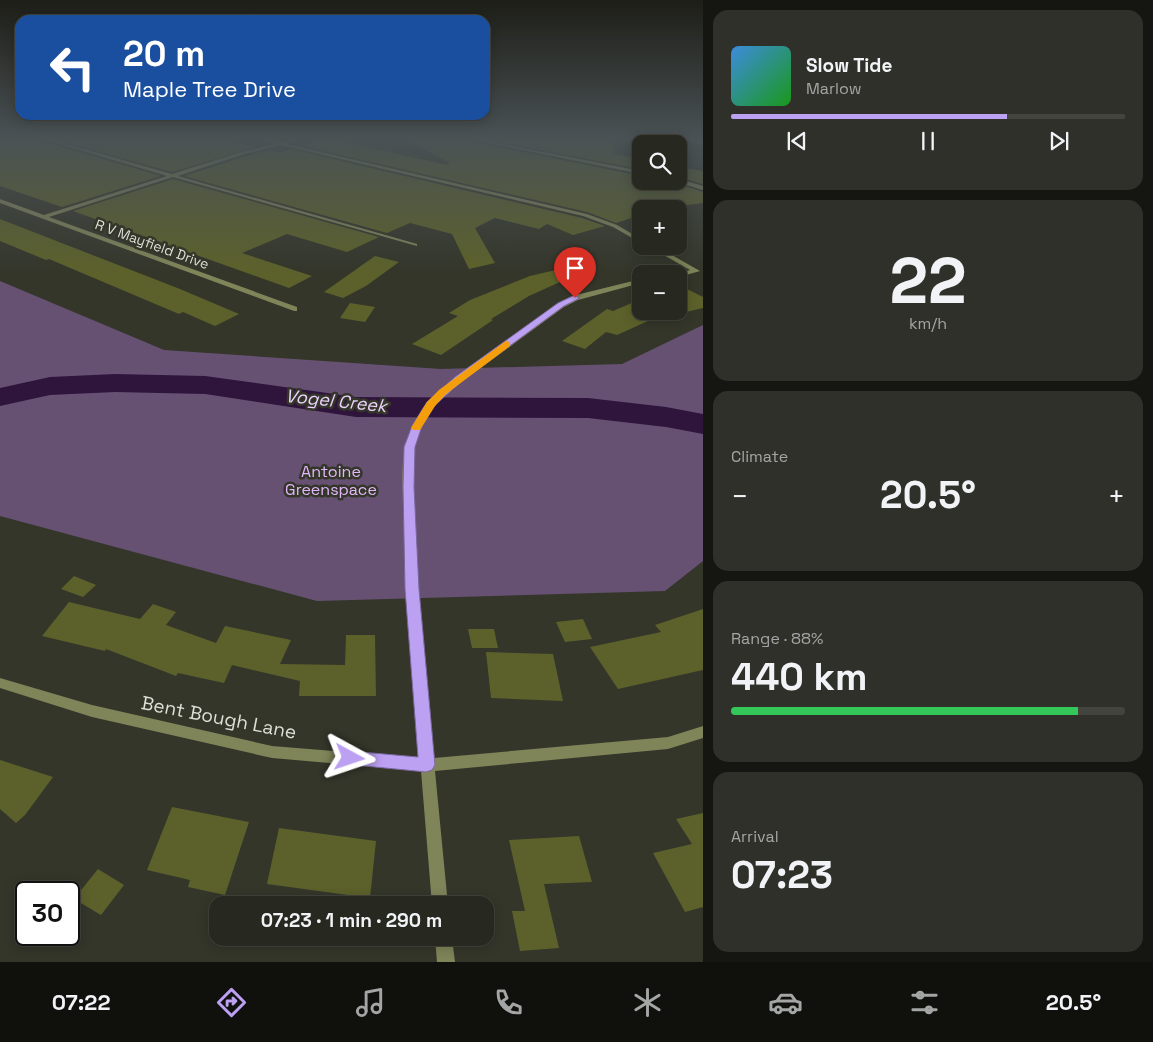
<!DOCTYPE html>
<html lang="en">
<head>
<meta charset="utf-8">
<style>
  body { margin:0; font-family:"Space Grotesk",sans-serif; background:#2f3029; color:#f1f3f6; height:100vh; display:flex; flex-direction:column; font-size:19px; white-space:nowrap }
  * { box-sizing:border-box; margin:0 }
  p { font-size:16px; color:#a4a6a5 }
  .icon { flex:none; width:28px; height:28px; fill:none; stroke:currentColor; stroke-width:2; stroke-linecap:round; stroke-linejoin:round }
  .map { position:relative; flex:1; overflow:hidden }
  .drawer { display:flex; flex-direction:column; gap:10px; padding:10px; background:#151612; width:450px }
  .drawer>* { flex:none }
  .banner { position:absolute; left:15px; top:15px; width:475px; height:105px; border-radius:15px; box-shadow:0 2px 12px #0003,0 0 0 1px #43443e; background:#1a4fa0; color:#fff; overflow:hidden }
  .buttons { position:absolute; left:632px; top:135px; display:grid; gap:10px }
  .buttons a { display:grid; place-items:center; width:55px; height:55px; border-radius:10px; background:#272820; box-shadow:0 2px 12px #0003,0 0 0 1px #43443e; font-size:25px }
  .speed { position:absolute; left:15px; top:881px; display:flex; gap:10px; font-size:25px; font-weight:700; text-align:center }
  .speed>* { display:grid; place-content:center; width:65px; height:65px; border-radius:50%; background:#272820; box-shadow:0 2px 12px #0003,0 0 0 1px #43443e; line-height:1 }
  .speed .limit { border:2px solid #111; border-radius:8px; background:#fff; color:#111 }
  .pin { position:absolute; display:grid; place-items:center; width:42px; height:42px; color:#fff; margin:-51px -21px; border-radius:50% 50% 50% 0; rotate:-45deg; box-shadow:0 0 5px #0007 }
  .pin .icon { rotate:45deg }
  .me { position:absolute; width:55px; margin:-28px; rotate:95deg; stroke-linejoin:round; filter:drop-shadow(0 0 4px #0008) }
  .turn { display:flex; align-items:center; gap:18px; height:105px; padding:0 25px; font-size:22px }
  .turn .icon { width:65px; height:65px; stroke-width:2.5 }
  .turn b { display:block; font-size:35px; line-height:42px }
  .big { font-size:38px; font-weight:700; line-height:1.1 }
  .drawer .card { flex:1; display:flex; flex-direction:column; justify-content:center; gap:8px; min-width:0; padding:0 18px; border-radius:15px; background:#2f3029 }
  .drawer .dial { align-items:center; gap:0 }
  .dial b { font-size:65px; line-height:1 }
  .song { display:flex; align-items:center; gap:15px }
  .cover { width:60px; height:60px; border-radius:8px; background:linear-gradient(135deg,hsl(210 70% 55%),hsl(120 70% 35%)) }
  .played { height:5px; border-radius:2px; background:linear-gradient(90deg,#bca0f2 70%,#43443e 70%) }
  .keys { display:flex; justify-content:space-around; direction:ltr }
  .heat { display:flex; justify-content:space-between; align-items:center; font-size:28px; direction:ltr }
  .charge { height:8px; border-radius:4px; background:linear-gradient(90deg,#34c759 88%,#43443e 0) }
  .trip { position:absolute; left:209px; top:896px; width:285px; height:50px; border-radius:15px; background:#272820; box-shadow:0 2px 12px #0003,0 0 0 1px #43443e; font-weight:700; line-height:50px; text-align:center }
  .menu { display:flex; height:80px; justify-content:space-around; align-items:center; background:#10100d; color:#a4a6a5 }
  .menu .icon { width:35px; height:35px }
  .menu .active { color:#bca0f2 }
  .menu b { font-size:22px; color:#f1f3f6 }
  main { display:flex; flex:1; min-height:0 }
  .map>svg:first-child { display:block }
  .green { fill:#675173 }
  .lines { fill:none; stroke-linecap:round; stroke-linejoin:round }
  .river { fill:#2f153c; fill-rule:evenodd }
  .building { fill:#5c612b }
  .street { fill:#7f8459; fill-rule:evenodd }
  .route { fill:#bca0f2; stroke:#7a689d }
  .slow { fill:#f59e0b }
  .labels { text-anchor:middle; stroke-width:5; stroke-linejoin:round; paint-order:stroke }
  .far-street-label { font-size:14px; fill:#dedfd7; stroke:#34362a }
  .park-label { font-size:16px; fill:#e3b7fd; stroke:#34362a }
  .water-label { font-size:18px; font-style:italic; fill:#edd3fd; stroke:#34362a }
  .near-street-label { font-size:19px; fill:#dedfd7; stroke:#34362a }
</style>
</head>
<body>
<main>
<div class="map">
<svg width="703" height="962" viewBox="0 0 703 962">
  <rect width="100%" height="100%" fill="#34362a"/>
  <path class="green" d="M 0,281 L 164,350 L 441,369 L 622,364 L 703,325 L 703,561 L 665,591 L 317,601 L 0,516 Z"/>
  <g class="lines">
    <path class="river" d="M 115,374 L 205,376 L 356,397 L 588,398 L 666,407 L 703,414 L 703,434 L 666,427 L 588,418 L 356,417 L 205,394 L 115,392 L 50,395 L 0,406 L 0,388 L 50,377 Z"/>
  </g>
  <g class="building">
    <path d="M 0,138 L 37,138 L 38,140 L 161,176 L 62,207 L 0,186 Z"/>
    <path d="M 50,138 L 220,138 L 256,147 L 172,172 Z"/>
    <path d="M 326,138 L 448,165 L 449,162 L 402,138 L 461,138 L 463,140 L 641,176 L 641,182 L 679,190 L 679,184 L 703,192 L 703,203 L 679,206 L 679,199 L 641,209 L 641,215 L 616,223 L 587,212 L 302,146 Z"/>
    <path d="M 478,138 L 614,138 L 613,154 L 641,159 L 641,169 Z"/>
    <path d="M 291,149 L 582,218 L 605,226 L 573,235 L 547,224 L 539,229 L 495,218 L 475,228 L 495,263 L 469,269 L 452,234 L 410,223 L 387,233 L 184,176 L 246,156 L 269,150 L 280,153 Z"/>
    <path d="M 679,167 L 703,171 L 703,184 L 679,177 Z"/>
    <path d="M 173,179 L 379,237 L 347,252 L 287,234 L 242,253 L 312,276 L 289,288 L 73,211 Z"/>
    <path d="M 0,219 L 180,289 L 239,314 L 215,326 L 183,312 L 179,314 L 49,259 L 46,260 L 0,241 Z"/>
    <path d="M 375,256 L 399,262 L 366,286 L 343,298 L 324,292 Z"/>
    <path d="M 577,265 L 580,273 L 529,296 L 491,319 L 493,320 L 441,355 L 412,344 L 458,316 L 449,313 L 470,300 L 530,276 Z"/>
    <path d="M 679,285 L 703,297 L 703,308 L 686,312 L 679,307 Z"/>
    <path d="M 641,299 L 641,311 L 670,311 L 617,335 L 606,332 L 585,349 L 562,341 L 607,309 L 613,311 Z"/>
    <path d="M 350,303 L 375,307 L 365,322 L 340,318 Z"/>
    <path d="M 74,576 L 96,585 L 83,597 L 61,589 Z"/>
    <path d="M 69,602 L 140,619 L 153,604 L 176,612 L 166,625 L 216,643 L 225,626 L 291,640 L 280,664 L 345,665 L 346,635 L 375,635 L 376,696 L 299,696 L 300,681 L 232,665 L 224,683 L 178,673 L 176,676 L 106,649 L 105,651 L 42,636 Z"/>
    <path d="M 703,609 L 703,670 L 618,689 L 590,647 L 661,632 L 655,625 Z"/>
    <path d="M 583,619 L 592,639 L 565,642 L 556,622 Z"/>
    <path d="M 468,629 L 494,629 L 498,648 L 472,648 Z"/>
    <path d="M 486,652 L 553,654 L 563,701 L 491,698 Z"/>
    <path d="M 0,760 L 53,777 L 25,815 L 16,823 L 0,809 Z"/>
    <path d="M 172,807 L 249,822 L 225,895 L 188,887 L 190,880 L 147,870 Z"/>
    <path d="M 703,813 L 703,907 L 685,912 L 653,853 L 692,844 L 676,819 Z"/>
    <path d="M 279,828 L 376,841 L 370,898 L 267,884 Z"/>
    <path d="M 579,836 L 592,882 L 544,884 L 559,948 L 520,951 L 512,911 L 525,911 L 509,840 Z"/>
    <path d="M 98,869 L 124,885 L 101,915 L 74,899 Z"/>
  </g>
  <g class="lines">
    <g class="street">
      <path d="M 39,138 L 45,138 L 172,174 L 241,152 L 275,144 L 255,138 L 281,142 L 305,138 L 287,144 L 587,214 L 617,225 L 641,239 L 641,243 L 613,227 L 583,216 L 281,145 L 245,154 L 178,176 L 417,244 L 417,246 L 173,177 L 49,217 L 297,307 L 297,311 L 294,311 L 0,203 L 0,199 L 44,215 L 167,176 Z"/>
      <path d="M 463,138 L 470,138 L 641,171 L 641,174 Z"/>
      <path d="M 670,138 L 678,138 L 703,142 L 703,144 Z"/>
      <path d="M 679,179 L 703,186 L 703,190 L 677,182 Z"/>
      <path d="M 648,246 L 656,246 L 700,271 L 679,277 L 679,274 L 677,274 L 690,270 Z"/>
      <path d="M 641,279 L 641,283 L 578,300 L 564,307 L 445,394 C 431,409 420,426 415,446 C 409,471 414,500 415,526 C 418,604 427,681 434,758 L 668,737 L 703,726 L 703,738 L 668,749 L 435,771 L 448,905 L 432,905 L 421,771 L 272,758 L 92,717 L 0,688 L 0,678 L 92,705 L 272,746 L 420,758 C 414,680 407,603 405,525 C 404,500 399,470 406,445 C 412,424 424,406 439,390 L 558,303 L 572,296 Z"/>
      <path d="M 435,938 L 452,938 L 455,962 L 437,962 Z"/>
    </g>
  </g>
  <linearGradient id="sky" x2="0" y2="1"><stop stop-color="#1d1e17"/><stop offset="0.51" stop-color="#4a5255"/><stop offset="1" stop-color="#4a5255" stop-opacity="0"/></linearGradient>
  <rect width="703" height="272" fill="url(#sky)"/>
  <path class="route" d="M 575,295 L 579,298 L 578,299 L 564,306 L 462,381 L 434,406 L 422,426 L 415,447 L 414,487 L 419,589 L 435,765 L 432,770 L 426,772 L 344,764 L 341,758 L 344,753 L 350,751 L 418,757 L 405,589 L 403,487 L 404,447 L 412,426 L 427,402 L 455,377 L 558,303 Z"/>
  <path class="slow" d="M 506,341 L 510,342 L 510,346 L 446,394 L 435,406 L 420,430 L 413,430 L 411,428 L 427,402 L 439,390 Z"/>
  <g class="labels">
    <g class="far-street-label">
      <text transform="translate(152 244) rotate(20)" y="5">R V Mayfield Drive</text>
    </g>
    <g class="park-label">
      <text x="331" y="477">Antoine<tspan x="331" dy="18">Greenspace</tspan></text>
    </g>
    <g class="water-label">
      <text transform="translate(336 401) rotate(6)" y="6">Vogel Creek</text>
    </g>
    <g class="near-street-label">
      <text transform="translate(219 717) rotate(11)" y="7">Bent Bough Lane</text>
    </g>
  </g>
</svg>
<div class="buttons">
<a><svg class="icon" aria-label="search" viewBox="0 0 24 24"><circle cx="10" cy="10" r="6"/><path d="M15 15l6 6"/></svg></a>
<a>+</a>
<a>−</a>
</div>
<div class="speed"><div class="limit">30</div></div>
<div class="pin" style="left:575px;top:298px;background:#d93025"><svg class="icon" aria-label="arrive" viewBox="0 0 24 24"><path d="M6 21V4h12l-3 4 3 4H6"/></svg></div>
<svg class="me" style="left:350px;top:758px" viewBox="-20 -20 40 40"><path d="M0-17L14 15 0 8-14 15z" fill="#bca0f2" stroke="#fff" stroke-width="4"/></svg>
<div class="trip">07:23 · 1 min · 290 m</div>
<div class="banner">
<div class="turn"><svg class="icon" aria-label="left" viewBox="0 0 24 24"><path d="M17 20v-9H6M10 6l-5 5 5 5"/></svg><div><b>20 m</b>Maple Tree Drive</div></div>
</div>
</div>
<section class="drawer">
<div class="card">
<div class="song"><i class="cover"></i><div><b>Slow Tide</b><p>Marlow</p></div></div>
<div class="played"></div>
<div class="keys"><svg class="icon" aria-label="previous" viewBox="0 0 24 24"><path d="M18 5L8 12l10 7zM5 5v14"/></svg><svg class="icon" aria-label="pause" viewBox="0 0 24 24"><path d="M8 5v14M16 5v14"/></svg><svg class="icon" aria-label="next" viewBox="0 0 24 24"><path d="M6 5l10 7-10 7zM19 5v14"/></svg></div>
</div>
<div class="card dial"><b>22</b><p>km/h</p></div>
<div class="card"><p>Climate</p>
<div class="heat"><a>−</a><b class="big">20.5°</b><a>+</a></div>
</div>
<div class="card"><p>Range · 88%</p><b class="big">440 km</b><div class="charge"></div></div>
<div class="card"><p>Arrival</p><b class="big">07:23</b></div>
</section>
</main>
<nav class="menu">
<b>07:22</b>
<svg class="icon active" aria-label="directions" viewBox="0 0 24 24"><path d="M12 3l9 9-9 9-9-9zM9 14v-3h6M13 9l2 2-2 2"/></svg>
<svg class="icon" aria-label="music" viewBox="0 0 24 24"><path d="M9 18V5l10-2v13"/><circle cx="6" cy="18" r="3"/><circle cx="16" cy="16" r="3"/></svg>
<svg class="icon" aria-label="phone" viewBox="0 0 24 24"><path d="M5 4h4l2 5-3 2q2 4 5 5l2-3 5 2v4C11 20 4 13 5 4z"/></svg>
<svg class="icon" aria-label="climate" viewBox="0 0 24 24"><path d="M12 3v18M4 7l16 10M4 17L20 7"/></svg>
<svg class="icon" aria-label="car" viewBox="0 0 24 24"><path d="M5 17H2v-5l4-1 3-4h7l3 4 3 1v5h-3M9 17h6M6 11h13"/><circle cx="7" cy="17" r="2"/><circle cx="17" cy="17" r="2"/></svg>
<svg class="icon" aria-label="filters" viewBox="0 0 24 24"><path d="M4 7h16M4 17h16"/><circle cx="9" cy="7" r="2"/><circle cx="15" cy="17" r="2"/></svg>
<b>20.5°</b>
</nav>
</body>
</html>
